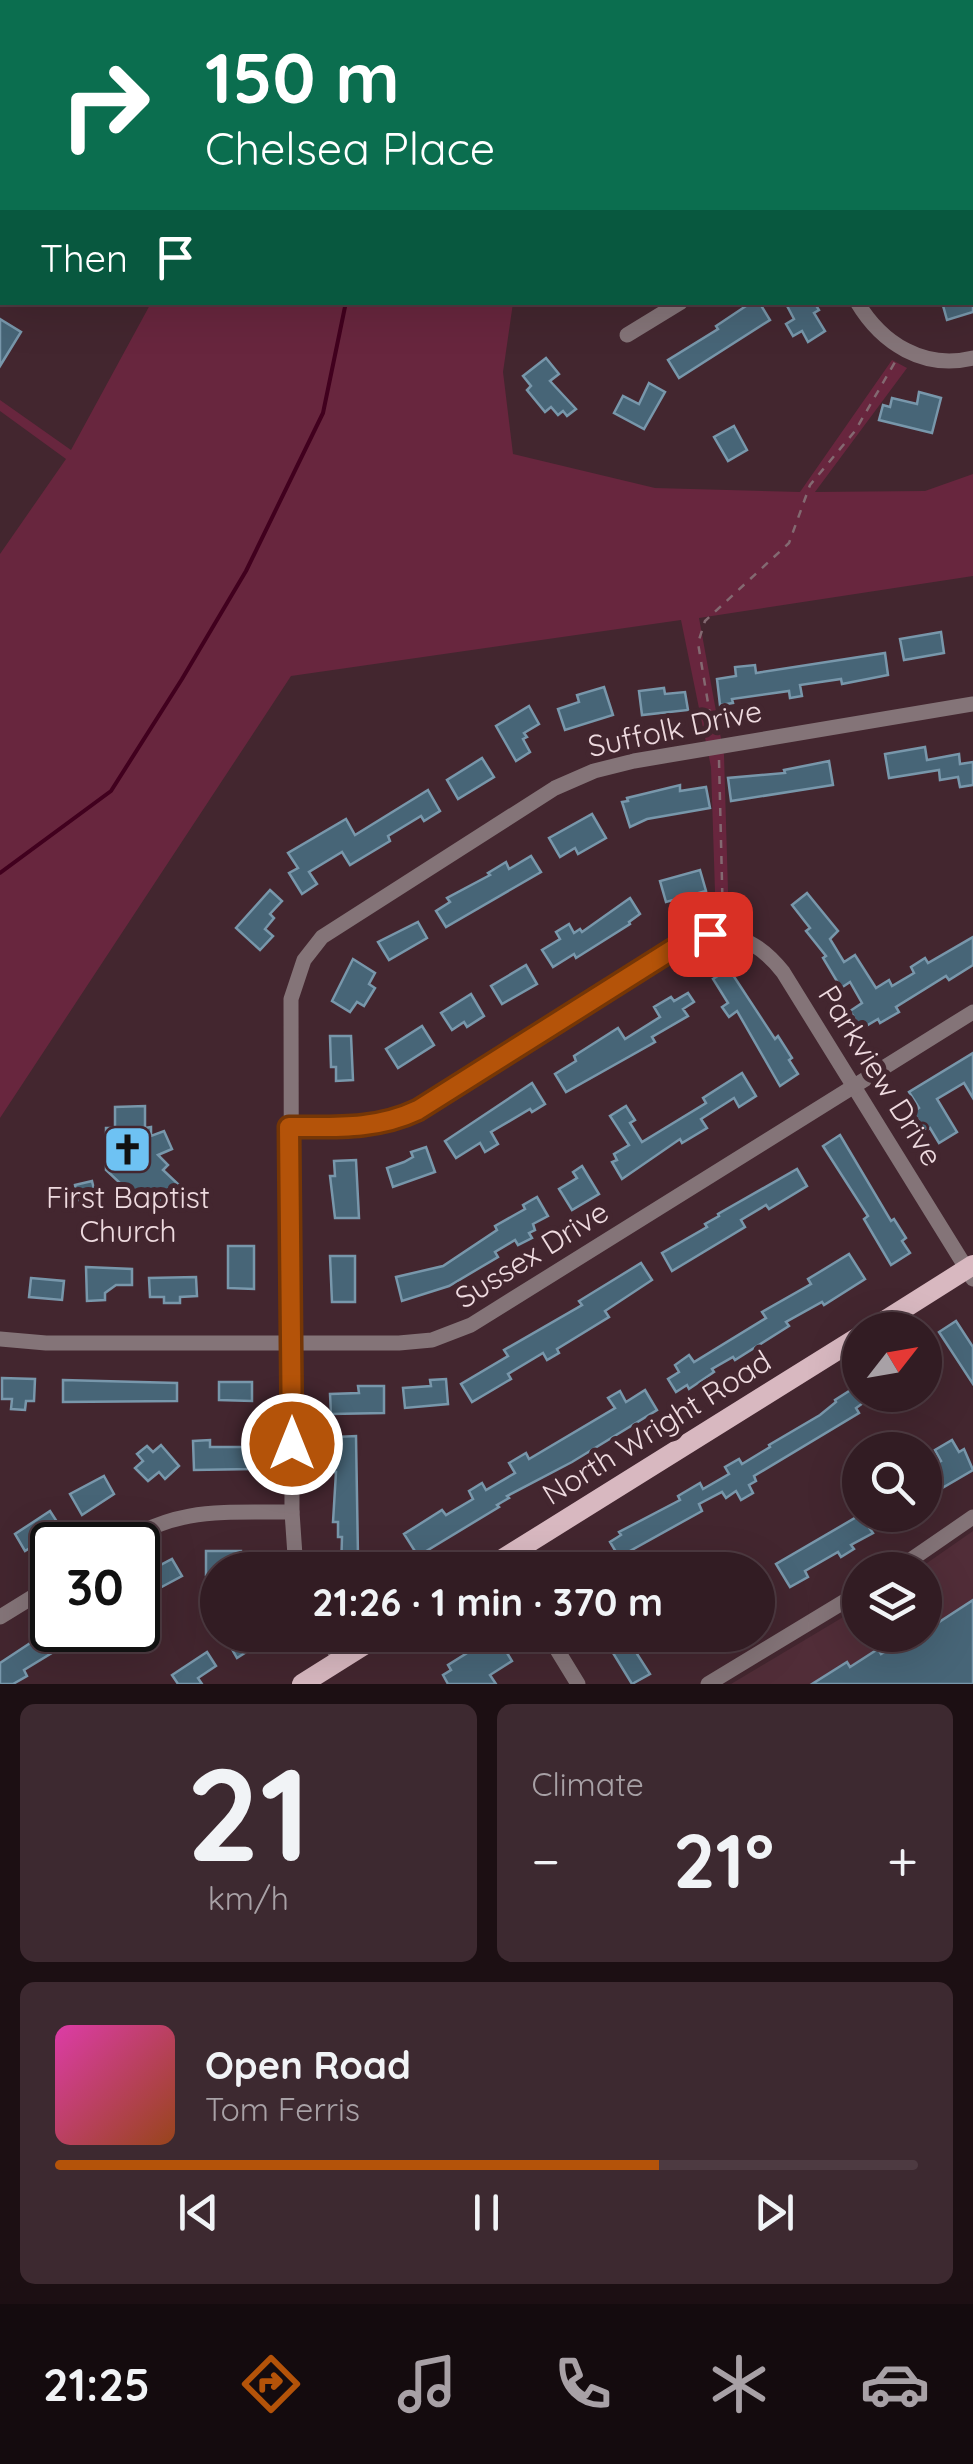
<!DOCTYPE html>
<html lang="en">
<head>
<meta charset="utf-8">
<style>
  body { margin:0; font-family:Quicksand,sans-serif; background:#3d2930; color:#f1f3f6; height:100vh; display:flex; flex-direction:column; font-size:38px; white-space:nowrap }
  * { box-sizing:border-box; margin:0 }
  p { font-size:32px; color:#a8a1a6 }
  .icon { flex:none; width:55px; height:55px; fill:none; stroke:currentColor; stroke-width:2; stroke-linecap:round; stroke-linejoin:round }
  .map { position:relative; height:1684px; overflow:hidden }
  .side { display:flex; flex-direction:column; gap:20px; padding:20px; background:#1c0f13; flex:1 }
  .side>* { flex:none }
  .guide { position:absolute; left:0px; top:0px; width:975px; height:305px; box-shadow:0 10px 40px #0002,0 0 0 2px #4d3a41; background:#0b6e4f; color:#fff; overflow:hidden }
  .needle { width:65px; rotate:59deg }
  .fabs { position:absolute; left:842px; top:1312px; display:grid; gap:20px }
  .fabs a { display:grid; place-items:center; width:100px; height:100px; border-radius:50%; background:#321c23; box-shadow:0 10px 40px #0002,0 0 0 2px #4d3a41; font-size:50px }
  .speed { position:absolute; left:30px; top:1522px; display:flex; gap:20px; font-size:50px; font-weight:700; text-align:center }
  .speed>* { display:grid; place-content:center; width:130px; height:130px; border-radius:50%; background:#321c23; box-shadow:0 10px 40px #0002,0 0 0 2px #4d3a41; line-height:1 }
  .speed .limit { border:5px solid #111; border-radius:15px; background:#fff; color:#111 }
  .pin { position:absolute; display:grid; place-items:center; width:85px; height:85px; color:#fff; margin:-42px; border-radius:20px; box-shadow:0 5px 15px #0006 }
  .me { position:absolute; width:110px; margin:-55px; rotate:0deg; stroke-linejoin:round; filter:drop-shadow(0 0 8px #0008) }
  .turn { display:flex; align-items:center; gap:35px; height:210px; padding:0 40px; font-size:45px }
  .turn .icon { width:130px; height:130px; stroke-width:2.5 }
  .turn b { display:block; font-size:70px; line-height:85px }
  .then { display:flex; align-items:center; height:95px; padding:0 40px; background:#0003; gap:20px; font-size:38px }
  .big { font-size:75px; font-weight:700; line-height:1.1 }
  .side .tile { flex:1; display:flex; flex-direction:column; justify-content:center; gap:15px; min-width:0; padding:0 35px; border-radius:15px; background:#3d2930 }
  .side .dial { align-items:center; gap:0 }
  .dial b { font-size:130px; line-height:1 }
  .song { display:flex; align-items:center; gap:30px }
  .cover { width:120px; height:120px; border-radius:15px; background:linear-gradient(135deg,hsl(320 70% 55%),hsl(20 70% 35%)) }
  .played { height:10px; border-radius:5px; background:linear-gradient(90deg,#b45309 70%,#4d3a41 70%) }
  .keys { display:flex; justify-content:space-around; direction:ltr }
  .heat { display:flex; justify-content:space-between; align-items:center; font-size:55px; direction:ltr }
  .side .tiles { flex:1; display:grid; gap:20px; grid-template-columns:1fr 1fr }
  .tile:last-child { grid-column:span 2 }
  .trip { position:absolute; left:200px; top:1552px; width:575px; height:100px; border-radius:50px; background:#321c23; box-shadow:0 10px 40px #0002,0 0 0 2px #4d3a41; font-weight:700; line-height:100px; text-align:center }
  .dock { display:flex; height:160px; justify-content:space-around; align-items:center; background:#140b0e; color:#a8a1a6 }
  .dock .icon { width:70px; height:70px }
  .dock .on { color:#b45309 }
  .dock b { font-size:45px; color:#f1f3f6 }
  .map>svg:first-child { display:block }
  .built { fill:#512d38 }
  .green { fill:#68263e }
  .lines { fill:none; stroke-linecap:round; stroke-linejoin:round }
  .stream { stroke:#41001e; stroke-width:4 }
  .building { fill:#476577; stroke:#7897ab; stroke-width:2.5 }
  .path { stroke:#836971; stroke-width:2.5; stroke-dasharray:8 8; stroke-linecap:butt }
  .minor { stroke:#847478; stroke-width:15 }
  .major { stroke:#d8b8c0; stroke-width:20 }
  .route-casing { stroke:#753606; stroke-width:25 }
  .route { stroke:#b45309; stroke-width:18 }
  .labels { text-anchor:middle; stroke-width:10; stroke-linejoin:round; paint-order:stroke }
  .street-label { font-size:30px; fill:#eedadf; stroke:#43262f }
  .poi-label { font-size:30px; fill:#eedadf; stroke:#43262f }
</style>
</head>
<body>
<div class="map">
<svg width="973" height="1684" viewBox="0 0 973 1684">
  <rect width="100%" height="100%" fill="#43262f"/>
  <path class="built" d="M 973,1531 L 973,1684 L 731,1684 L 860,1607 L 860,1635 L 925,1635 L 925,1570 L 917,1570 Z"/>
  <g class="green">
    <path d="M 318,0 L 569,0 L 317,2 Z"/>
    <path d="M 151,303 L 513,303 L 503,372 L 513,454 L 655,488 L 800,492 L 892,360 L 907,368 L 815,492 L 925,491 L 973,474 L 973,576 L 699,618 L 724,755 L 729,924 L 716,923 L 711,767 L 681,620 L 291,676 L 0,1118 L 0,554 L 66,459 L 0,411 L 0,400 L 71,450 Z"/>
  </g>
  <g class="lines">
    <g class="stream">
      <path d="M 478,2 L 479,0"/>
      <path d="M 0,873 L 111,791 L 182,679 L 246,571 L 323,413 L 346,302"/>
    </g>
  </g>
  <g class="building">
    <path d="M 752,302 L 759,302 L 770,320 L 679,378 L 668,360 L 718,329 L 716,326 Z"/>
    <path d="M 785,302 L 814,302 L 819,310 L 814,313 L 825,331 L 808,342 L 802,331 L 793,336 L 786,324 L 794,319 Z"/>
    <path d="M 942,302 L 973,302 L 973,312 L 947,320 Z"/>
    <path d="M 0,319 L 21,332 L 0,366 Z"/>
    <path d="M 546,358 L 559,374 L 550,381 L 576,409 L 567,416 L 563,411 L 558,415 L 551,407 L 545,412 L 527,390 L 531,386 L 523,376 Z"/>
    <path d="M 649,383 L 665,392 L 644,429 L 614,413 L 623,396 L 639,404 Z"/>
    <path d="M 919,392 L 941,398 L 932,433 L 879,420 L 883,405 L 890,407 L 892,398 L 917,404 Z"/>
    <path d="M 734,426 L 747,450 L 728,461 L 714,437 Z"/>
    <path d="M 941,632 L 944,653 L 904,660 L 900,639 Z"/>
    <path d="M 885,653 L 888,675 L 842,684 L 841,679 L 800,685 L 802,696 L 790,698 L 789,691 L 732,699 L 733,703 L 720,705 L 717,679 L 736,676 L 735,667 L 755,665 L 756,673 Z"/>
    <path d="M 604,687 L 613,715 L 565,730 L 558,709 L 579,702 L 577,695 Z"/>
    <path d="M 664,688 L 665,694 L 685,692 L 688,710 L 642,715 L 639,691 Z"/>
    <path d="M 529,706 L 539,724 L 524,733 L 527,737 L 523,739 L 530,752 L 516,761 L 496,726 Z"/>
    <path d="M 925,747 L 927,760 L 959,754 L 960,764 L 973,762 L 973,785 L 960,787 L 958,777 L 940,780 L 939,770 L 889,778 L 885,754 Z"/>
    <path d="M 482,758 L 494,777 L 458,799 L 447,780 Z"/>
    <path d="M 829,761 L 833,785 L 731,801 L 728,778 L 785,773 L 784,770 Z"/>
    <path d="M 680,785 L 680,791 L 706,787 L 710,808 L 647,819 L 630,827 L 622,802 L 628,801 L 627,798 Z"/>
    <path d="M 428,790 L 440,811 L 424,821 L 421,816 L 388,836 L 390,841 L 350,865 L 342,852 L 309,872 L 317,884 L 302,894 L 289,873 L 298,868 L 288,853 L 346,819 L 355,835 Z"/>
    <path d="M 592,814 L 606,838 L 578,854 L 575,848 L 560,857 L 549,838 Z"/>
    <path d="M 531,856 L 541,872 L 446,927 L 436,911 L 450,902 L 447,898 L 490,875 L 488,873 L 506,862 L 509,869 Z"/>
    <path d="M 700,870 L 706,891 L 666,902 L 660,881 Z"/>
    <path d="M 270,890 L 282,901 L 270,914 L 274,918 L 265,929 L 273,936 L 260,950 L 236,928 Z"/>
    <path d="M 807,893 L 838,931 L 830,939 L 844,962 L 855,955 L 876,988 L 889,980 L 892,986 L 914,973 L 911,967 L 925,958 L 928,963 L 973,937 L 973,965 L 949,980 L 946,976 L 896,1007 L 899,1012 L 880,1023 L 878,1019 L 861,1029 L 850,1011 L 862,1003 L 850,982 L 841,988 L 823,958 L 826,956 L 806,931 L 810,928 L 792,905 Z"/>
    <path d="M 630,898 L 640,914 L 629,922 L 630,924 L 576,958 L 574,954 L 553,967 L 542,950 L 560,939 L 556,932 L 569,924 L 574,933 L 580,929 L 582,932 Z"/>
    <path d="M 418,922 L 427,938 L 389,960 L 378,942 Z"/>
    <path d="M 353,959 L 375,973 L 369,984 L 375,988 L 364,1006 L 357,1002 L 350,1012 L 332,1001 Z"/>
    <path d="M 526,965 L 537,984 L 502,1004 L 491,986 Z"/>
    <path d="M 729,969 L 775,1039 L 778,1036 L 792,1058 L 789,1060 L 798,1074 L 780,1086 L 737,1011 L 729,1017 L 722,1007 L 728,1003 L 713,979 Z"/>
    <path d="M 688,993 L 694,1002 L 683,1009 L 688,1016 L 652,1037 L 655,1042 L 566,1092 L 555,1074 L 576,1061 L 574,1056 L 618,1028 L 625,1039 L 660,1017 L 654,1007 L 671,997 L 674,1001 Z"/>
    <path d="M 471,994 L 484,1016 L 467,1027 L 464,1022 L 452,1030 L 441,1013 Z"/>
    <path d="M 422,1026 L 434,1045 L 398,1068 L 386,1049 Z"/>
    <path d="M 330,1036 L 351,1036 L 353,1080 L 336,1081 L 336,1067 L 331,1067 Z"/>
    <path d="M 973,1053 L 973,1098 L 964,1083 L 937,1099 L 957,1132 L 939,1143 L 930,1128 L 925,1131 L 913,1112 L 919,1108 L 909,1092 Z"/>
    <path d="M 742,1073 L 756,1096 L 739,1107 L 734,1098 L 701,1119 L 707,1128 L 682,1143 L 680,1139 L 622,1179 L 612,1162 L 617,1160 L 614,1154 L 629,1145 L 610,1116 L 626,1106 L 635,1120 L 630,1123 L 642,1142 L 706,1103 L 703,1098 Z"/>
    <path d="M 532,1083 L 545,1104 L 532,1112 L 530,1109 L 491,1132 L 498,1144 L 485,1152 L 480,1143 L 456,1158 L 445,1141 Z"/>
    <path d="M 145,1106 L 145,1128 L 151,1127 L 151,1136 L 164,1131 L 172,1149 L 158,1155 L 168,1165 L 163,1170 L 178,1184 L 159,1205 L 144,1191 L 137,1199 L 106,1170 L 106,1128 L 115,1128 L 115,1107 Z"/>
    <path d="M 840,1135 L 891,1221 L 894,1219 L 906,1238 L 902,1241 L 910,1253 L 891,1265 L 864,1219 L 868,1216 L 823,1146 Z"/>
    <path d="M 426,1147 L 435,1172 L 393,1187 L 387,1168 L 404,1162 L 413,1157 L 411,1152 Z"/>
    <path d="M 356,1160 L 359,1218 L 335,1218 L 330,1176 L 335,1176 L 334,1161 Z"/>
    <path d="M 582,1166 L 599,1194 L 572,1210 L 559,1189 L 577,1178 L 573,1172 Z"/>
    <path d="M 797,1169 L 807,1186 L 769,1209 L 766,1205 L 741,1220 L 745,1227 L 672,1271 L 662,1253 L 707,1227 L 705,1224 L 719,1216 L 718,1214 Z"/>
    <path d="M 92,1181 L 97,1202 L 79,1206 L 75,1185 Z"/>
    <path d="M 537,1197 L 548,1216 L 533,1224 L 535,1230 L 529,1233 L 532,1238 L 518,1245 L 515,1240 L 495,1252 L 498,1257 L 449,1286 L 402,1301 L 396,1277 L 443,1266 L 497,1230 L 495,1226 L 525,1209 L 523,1205 Z"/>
    <path d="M 228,1246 L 254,1246 L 254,1289 L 228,1288 Z"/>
    <path d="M 849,1254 L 865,1279 L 824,1305 L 822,1302 L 786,1322 L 789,1326 L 735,1360 L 733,1357 L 712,1369 L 714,1372 L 689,1389 L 687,1385 L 676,1392 L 668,1379 L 679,1372 L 675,1365 L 689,1355 L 694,1362 L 766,1318 L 762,1312 L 811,1284 L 808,1279 Z"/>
    <path d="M 330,1256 L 355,1256 L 355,1302 L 332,1302 Z"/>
    <path d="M 641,1263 L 652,1280 L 605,1311 L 609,1317 L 557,1349 L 559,1353 L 547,1360 L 543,1353 L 508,1374 L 511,1379 L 472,1402 L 461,1384 L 508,1356 L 504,1350 L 582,1305 L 579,1301 Z"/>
    <path d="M 86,1267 L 132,1269 L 132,1285 L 116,1285 L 105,1293 L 105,1300 L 87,1301 Z"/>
    <path d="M 196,1277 L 197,1296 L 180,1297 L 180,1303 L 164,1303 L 164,1297 L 150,1297 L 149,1278 Z"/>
    <path d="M 31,1278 L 64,1281 L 62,1300 L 29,1297 Z"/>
    <path d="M 956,1321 L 973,1347 L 973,1384 L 939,1332 Z"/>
    <path d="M 2,1378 L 35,1379 L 34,1401 L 26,1401 L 25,1410 L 11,1409 L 12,1399 L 2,1399 Z"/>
    <path d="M 446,1379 L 448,1404 L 405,1408 L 403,1388 L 431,1386 L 430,1380 Z"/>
    <path d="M 63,1380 L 177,1383 L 177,1401 L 63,1402 Z"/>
    <path d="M 219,1382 L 252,1382 L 252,1401 L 219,1400 Z"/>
    <path d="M 358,1386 L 384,1386 L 384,1413 L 331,1414 L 330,1394 L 359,1393 Z"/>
    <path d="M 857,1386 L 866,1401 L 856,1408 L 859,1413 L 754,1476 L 756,1481 L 749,1485 L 753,1493 L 741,1500 L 736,1491 L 726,1498 L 722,1492 L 699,1504 L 702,1511 L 619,1557 L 610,1542 L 621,1535 L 619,1532 L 680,1500 L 678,1496 L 700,1483 L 703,1489 L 729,1474 L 725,1467 L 739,1459 L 742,1464 L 770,1447 L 769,1445 L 820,1415 L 836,1402 L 835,1400 Z"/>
    <path d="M 645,1390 L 657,1410 L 572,1462 L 507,1496 L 509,1498 L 497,1505 L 499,1507 L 418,1556 L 404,1534 L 442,1510 L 446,1515 L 473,1499 L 469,1491 L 482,1483 L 486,1490 L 515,1473 L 509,1463 L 526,1453 L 529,1459 L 615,1408 L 608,1398 L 620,1391 L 626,1402 Z"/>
    <path d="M 356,1436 L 358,1557 L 387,1557 L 387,1570 L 341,1570 L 342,1537 L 338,1537 L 338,1522 L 333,1522 L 336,1472 L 332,1472 L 331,1450 L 336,1450 L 336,1437 Z"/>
    <path d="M 210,1440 L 210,1447 L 253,1447 L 253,1469 L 194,1470 L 193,1441 Z"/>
    <path d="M 952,1440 L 959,1452 L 964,1449 L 973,1470 L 925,1498 L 925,1470 L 941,1461 L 935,1450 Z"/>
    <path d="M 161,1445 L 179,1466 L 165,1479 L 159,1472 L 148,1481 L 135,1468 L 143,1461 L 137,1454 L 147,1446 L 153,1452 Z"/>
    <path d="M 104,1476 L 114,1494 L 82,1515 L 70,1494 Z"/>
    <path d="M 50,1511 L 61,1528 L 25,1551 L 15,1534 Z"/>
    <path d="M 860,1515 L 873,1533 L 851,1545 L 854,1549 L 841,1557 L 838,1552 L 805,1571 L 808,1577 L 790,1587 L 776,1564 Z"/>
    <path d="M 206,1551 L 241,1551 L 241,1570 L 218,1570 L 218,1575 L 206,1575 Z"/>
    <path d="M 172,1559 L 182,1576 L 143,1597 L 138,1577 Z"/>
    <path d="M 973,1600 L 973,1684 L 812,1684 L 847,1662 L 850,1667 L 878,1649 L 881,1654 L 912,1635 L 925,1635 L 925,1613 L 933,1626 Z"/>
    <path d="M 50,1630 L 74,1630 L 78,1637 L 24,1670 L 27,1676 L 13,1684 L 0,1684 L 0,1663 Z"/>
    <path d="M 245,1635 L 273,1635 L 237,1658 L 229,1644 Z"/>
    <path d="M 496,1635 L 512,1661 L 490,1675 L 496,1684 L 448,1684 L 443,1675 L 451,1670 L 448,1665 Z"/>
    <path d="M 602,1635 L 625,1635 L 650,1674 L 632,1684 Z"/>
    <path d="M 669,1635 L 714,1635 L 691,1649 L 689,1645 L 678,1652 Z"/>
    <path d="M 207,1652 L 216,1666 L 198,1678 L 202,1684 L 178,1684 L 172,1675 Z"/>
  </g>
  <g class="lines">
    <g class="path">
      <path d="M 713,733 L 698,643 L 705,621 L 789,543 L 810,485 L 855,431 L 895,362"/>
      <path d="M 719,760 L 723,922"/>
    </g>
    <g class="minor">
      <path d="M 138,2 L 139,0"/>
      <path d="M 762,2 L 766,0"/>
      <path d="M 0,24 L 2,24"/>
      <path d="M 972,121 L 973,121"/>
      <path d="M 0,228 L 2,224"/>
      <path d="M 857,302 C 882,344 924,370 973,358"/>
      <path d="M 627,335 L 681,302"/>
      <path d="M 289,1127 C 337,1127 373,1131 418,1110 L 678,946 C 720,925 754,935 783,972 L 973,1279"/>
      <path d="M 0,1339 L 46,1343 L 399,1343 L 432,1340 L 471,1325 L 973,1012"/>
      <path d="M 117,1545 C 180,1506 221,1513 292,1512"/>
      <path d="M 296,1570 L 292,1512 L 291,999 L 304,960 L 322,937 L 555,788 L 594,771 L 634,761 L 973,704"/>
      <path d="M 896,1570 L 973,1517"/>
      <path d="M 0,1617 L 52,1585"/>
      <path d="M 325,1635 L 340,1660"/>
      <path d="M 548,1635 L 578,1684"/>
      <path d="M 708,1684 L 860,1592"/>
    </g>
    <g class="major">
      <path d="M 870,1330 L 973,1265"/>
      <path d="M 485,1570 L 860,1336"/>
      <path d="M 302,1684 L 380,1635"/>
    </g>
  </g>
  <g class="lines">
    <defs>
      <path id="route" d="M 292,1444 L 289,1127 C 335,1127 376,1130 418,1110 L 678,946 L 710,934"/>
    </defs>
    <use href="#route" class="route-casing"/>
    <use href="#route" class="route"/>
  </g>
  <defs>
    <symbol id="church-square" viewBox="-11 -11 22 22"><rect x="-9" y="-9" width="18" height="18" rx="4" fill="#6ec2f3" stroke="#43262f"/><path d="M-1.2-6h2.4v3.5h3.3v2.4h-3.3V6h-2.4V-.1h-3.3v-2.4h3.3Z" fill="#111"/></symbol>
  </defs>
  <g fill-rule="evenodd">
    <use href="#church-square" x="100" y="1122" width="55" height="55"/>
  </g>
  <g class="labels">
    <g class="street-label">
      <text transform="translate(675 729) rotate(-12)" y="10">Suffolk Drive</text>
      <text transform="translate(880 1076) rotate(58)" y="10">Parkview Drive</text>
      <text transform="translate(532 1255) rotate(-32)" y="10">Sussex Drive</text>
      <text transform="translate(657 1428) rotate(-32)" y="10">North Wright Road</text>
    </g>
    <g class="poi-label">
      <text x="128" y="1208">First Baptist<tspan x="128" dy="34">Church</tspan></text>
    </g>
  </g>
</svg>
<div class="fabs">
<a><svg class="needle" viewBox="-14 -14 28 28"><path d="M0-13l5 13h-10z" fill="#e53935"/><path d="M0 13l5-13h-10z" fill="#a8a1a6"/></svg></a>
<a><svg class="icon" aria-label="search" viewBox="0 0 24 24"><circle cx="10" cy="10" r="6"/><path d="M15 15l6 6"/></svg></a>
<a><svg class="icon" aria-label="layers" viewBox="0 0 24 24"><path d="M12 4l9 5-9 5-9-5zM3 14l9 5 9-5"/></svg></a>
</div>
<div class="speed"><div class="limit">30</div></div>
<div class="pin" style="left:710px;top:934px;background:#d93025"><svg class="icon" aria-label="arrive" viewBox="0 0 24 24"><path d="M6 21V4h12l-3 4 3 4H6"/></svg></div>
<svg class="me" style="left:292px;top:1444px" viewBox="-20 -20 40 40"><circle r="17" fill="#b45309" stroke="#fff" stroke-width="3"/><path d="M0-11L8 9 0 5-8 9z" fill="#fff"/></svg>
<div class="trip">21:26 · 1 min · 370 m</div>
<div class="guide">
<div class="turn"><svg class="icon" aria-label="right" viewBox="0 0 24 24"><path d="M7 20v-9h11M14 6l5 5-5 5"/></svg><div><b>150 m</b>Chelsea Place</div></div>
<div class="then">Then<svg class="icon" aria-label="arrive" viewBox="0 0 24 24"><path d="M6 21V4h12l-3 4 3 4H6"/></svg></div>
</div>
</div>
<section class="side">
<div class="tiles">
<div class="tile dial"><b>21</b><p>km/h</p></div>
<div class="tile"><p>Climate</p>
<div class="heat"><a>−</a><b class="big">21°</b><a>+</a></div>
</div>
<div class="tile">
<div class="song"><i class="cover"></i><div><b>Open Road</b><p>Tom Ferris</p></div></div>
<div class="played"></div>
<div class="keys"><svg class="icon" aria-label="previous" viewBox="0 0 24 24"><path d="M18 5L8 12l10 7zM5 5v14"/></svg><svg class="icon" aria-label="pause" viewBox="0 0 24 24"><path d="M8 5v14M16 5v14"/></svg><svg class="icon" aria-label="next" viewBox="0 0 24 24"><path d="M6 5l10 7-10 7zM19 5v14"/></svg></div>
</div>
</div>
</section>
<nav class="dock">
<b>21:25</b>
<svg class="icon on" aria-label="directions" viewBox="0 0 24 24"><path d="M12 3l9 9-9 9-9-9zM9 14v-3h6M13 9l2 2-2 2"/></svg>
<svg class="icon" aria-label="music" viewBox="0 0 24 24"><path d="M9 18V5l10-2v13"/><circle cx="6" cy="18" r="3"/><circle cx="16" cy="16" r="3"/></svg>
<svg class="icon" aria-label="phone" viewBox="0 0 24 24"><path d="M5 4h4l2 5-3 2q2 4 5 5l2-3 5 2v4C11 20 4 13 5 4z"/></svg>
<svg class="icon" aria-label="climate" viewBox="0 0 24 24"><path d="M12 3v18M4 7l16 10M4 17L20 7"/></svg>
<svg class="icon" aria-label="car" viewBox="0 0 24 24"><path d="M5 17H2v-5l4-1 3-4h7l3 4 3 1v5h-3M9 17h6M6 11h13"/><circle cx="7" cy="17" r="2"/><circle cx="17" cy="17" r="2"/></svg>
</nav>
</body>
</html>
